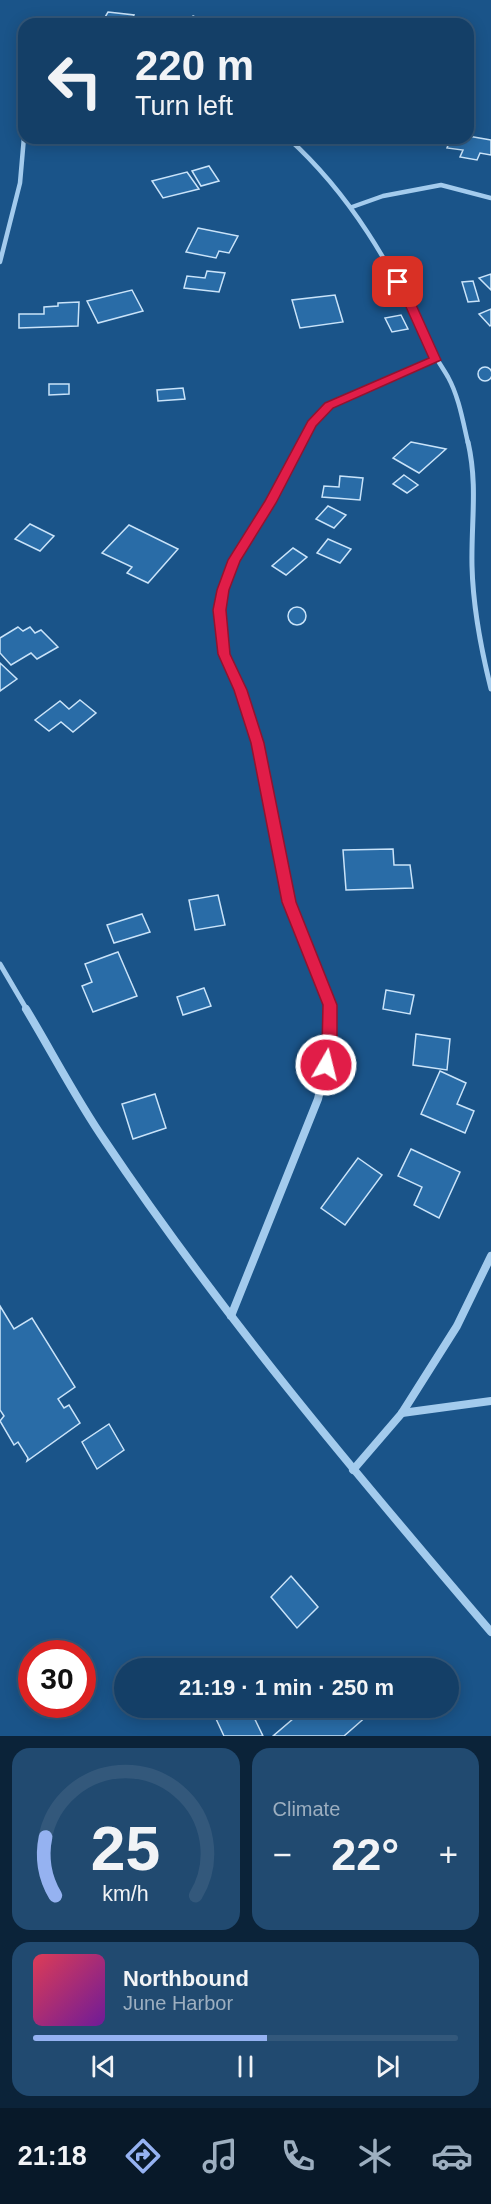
<!DOCTYPE html>
<html lang="en">
<head>
<meta charset="utf-8">
<style>
  body { margin:0; font-family:Arial,sans-serif; background:#214a70; color:#f1f3f6; height:100vh; display:flex; flex-direction:column; font-size:22px; white-space:nowrap }
  * { box-sizing:border-box; margin:0 }
  p { font-size:20px; color:#9dafc0 }
  .icon { flex:none; width:33px; height:33px; fill:none; stroke:currentColor; stroke-width:2; stroke-linecap:round; stroke-linejoin:round }
  .map { position:relative; height:1736px; overflow:hidden }
  .sheet { display:flex; flex-direction:column; gap:12px; padding:12px; background:#0b2339; flex:1 }
  .sheet>* { flex:none }
  .banner { position:absolute; left:18px; top:18px; width:456px; height:126px; border-radius:18px; box-shadow:0 3px 15px #0003,0 0 0 2px #33587b; background:#143f67; color:#f1f3f6; overflow:hidden }
  .speed { position:absolute; left:18px; top:1640px; display:flex; gap:12px; font-size:30px; font-weight:700; text-align:center }
  .speed>* { display:grid; place-content:center; width:78px; height:78px; border-radius:50%; background:#143f67; box-shadow:0 3px 15px #0003,0 0 0 2px #33587b; line-height:1 }
  .speed .limit { border:9px solid #d22; background:#fff; color:#111 }
  .pin { position:absolute; display:grid; place-items:center; width:51px; height:51px; color:#fff; margin:-26px; border-radius:12px; box-shadow:0 3px 9px #0006 }
  .me { position:absolute; width:66px; margin:-33px; rotate:8deg; stroke-linejoin:round; filter:drop-shadow(0 0 4px #0008) }
  .turn { display:flex; align-items:center; gap:21px; height:126px; padding:0 18px; font-size:27px }
  .turn .icon { width:78px; height:78px; stroke-width:2.5 }
  .turn b { display:block; font-size:42px; line-height:51px }
  .big { font-size:45px; font-weight:600; line-height:1.1 }
  .sheet .tile { flex:1; display:flex; flex-direction:column; justify-content:center; gap:9px; min-width:0; padding:0 21px; border-radius:18px; background:#214a70 }
  .sheet .dial { align-items:center; gap:0 }
  .dial svg { height:156px; overflow:visible; fill:none; stroke:#33587b; stroke-width:7; stroke-linecap:round; text-anchor:middle }
  .dial text { fill:#f1f3f6; stroke:none }
  .song { display:flex; align-items:center; gap:18px }
  .cover { width:72px; height:72px; border-radius:9px; background:linear-gradient(135deg,hsl(350 70% 55%),hsl(280 70% 35%)) }
  .played { height:6px; border-radius:3px; background:linear-gradient(90deg,#95b2f1 55%,#33587b 55%) }
  .keys { display:flex; justify-content:space-around; direction:ltr }
  .heat { display:flex; justify-content:space-between; align-items:center; font-size:33px; direction:ltr }
  .sheet .tiles { flex:1; display:grid; gap:12px; grid-template-columns:1fr 1fr }
  .tile:last-child { grid-column:span 2 }
  .trip { position:absolute; left:114px; top:1658px; width:345px; height:60px; border-radius:30px; background:#143f67; box-shadow:0 3px 15px #0003,0 0 0 2px #33587b; font-weight:600; line-height:60px; text-align:center }
  .tab-bar { display:flex; height:96px; justify-content:space-around; align-items:center; background:#081929; color:#9dafc0 }
  .tab-bar .icon { width:42px; height:42px }
  .tab-bar .selected { color:#95b2f1 }
  .tab-bar b { font-size:27px; color:#f1f3f6 }
  .map>svg:first-child { display:block }
  .building { fill:#296ca7; stroke:#c9e3f9; stroke-width:1.5 }
  .lines { fill:none; stroke-linecap:round; stroke-linejoin:round }
  .minor-far2 { stroke:#a3cbed; stroke-width:4.5 }
  .minor-far1 { stroke:#a3cbed; stroke-width:5 }
  .minor { stroke:#a3cbed; stroke-width:8 }
  .route { fill:#e11d48; stroke:#92132f; stroke-width:1.5 }
</style>
</head>
<body>
<div class="map">
<svg width="491" height="1736" viewBox="0 0 491 1736">
  <rect width="100%" height="100%" fill="#1a5489"/>
  <g class="building">
    <path d="M 108,12 L 134,15 L 131,22 L 118,20 L 116,24 L 101,24 Z"/>
    <path d="M 193,16 L 202,20 L 197,24 L 181,24 Z"/>
    <path d="M 468,136 L 491,140 L 491,155 L 480,153 L 477,160 L 460,157 L 463,150 L 447,148 L 451,138 L 468,138 Z"/>
    <path d="M 209,166 L 219,181 L 201,186 L 192,171 Z"/>
    <path d="M 187,172 L 199,189 L 163,198 L 152,181 Z"/>
    <path d="M 198,228 L 238,236 L 229,253 L 219,251 L 216,258 L 186,252 Z"/>
    <path d="M 207,271 L 225,273 L 219,292 L 184,288 L 187,276 L 205,278 Z"/>
    <path d="M 491,274 L 491,290 L 479,278 Z"/>
    <path d="M 473,281 L 479,301 L 468,302 L 462,282 Z"/>
    <path d="M 132,290 L 143,311 L 98,323 L 87,301 Z"/>
    <path d="M 335,295 L 343,322 L 300,328 L 292,300 Z"/>
    <path d="M 79,302 L 78,326 L 19,328 L 19,314 L 44,314 L 44,307 L 58,306 L 58,303 Z"/>
    <path d="M 491,309 L 491,325 L 490,326 L 479,314 Z"/>
    <path d="M 401,315 L 408,329 L 392,332 L 385,318 Z"/>
    <circle cx="485" cy="374" r="7"/>
    <path d="M 49,384 L 69,384 L 69,394 L 49,395 Z"/>
    <path d="M 183,388 L 185,399 L 158,401 L 157,390 Z"/>
    <path d="M 411,442 L 446,449 L 419,473 L 393,458 Z"/>
    <path d="M 404,475 L 418,485 L 407,493 L 393,484 Z"/>
    <path d="M 340,476 L 363,478 L 360,500 L 322,497 L 324,486 L 339,487 Z"/>
    <path d="M 328,506 L 346,515 L 334,528 L 316,519 Z"/>
    <path d="M 30,524 L 54,536 L 40,551 L 15,539 Z"/>
    <path d="M 129,525 L 178,549 L 148,583 L 127,573 L 132,567 L 102,553 Z"/>
    <path d="M 328,539 L 351,549 L 340,563 L 317,553 Z"/>
    <path d="M 293,548 L 307,557 L 286,575 L 272,566 Z"/>
    <circle cx="297" cy="616" r="9"/>
    <path d="M 18,627 L 23,631 L 30,627 L 35,633 L 41,630 L 58,647 L 37,659 L 31,653 L 11,665 L 0,653 L 0,638 Z"/>
    <path d="M 0,663 L 17,679 L 0,691 Z"/>
    <path d="M 80,700 L 96,713 L 73,732 L 61,722 L 49,731 L 35,720 L 60,701 L 69,709 Z"/>
    <path d="M 393,849 L 394,865 L 410,865 L 413,888 L 346,890 L 343,850 Z"/>
    <path d="M 218,895 L 225,925 L 195,930 L 189,900 Z"/>
    <path d="M 142,914 L 150,932 L 114,943 L 107,925 Z"/>
    <path d="M 118,952 L 137,996 L 93,1012 L 82,986 L 92,982 L 85,964 Z"/>
    <path d="M 204,988 L 211,1006 L 183,1015 L 177,997 Z"/>
    <path d="M 386,990 L 414,995 L 410,1014 L 383,1009 Z"/>
    <path d="M 416,1034 L 450,1039 L 447,1070 L 413,1065 Z"/>
    <path d="M 440,1071 L 466,1083 L 457,1104 L 474,1111 L 465,1133 L 421,1114 Z"/>
    <path d="M 155,1094 L 166,1128 L 133,1139 L 122,1104 Z"/>
    <path d="M 411,1149 L 460,1172 L 439,1218 L 414,1205 L 422,1187 L 398,1176 Z"/>
    <path d="M 358,1158 L 382,1175 L 345,1225 L 321,1208 Z"/>
    <path d="M 0,1306 L 14,1329 L 32,1318 L 75,1387 L 58,1399 L 64,1408 L 69,1405 L 80,1423 L 27,1461 L 28,1458 L 18,1442 L 14,1445 L 0,1421 L 4,1416 L 0,1410 Z"/>
    <path d="M 109,1424 L 124,1450 L 97,1469 L 82,1442 Z"/>
    <path d="M 291,1576 L 318,1607 L 297,1628 L 271,1597 Z"/>
    <path d="M 249,1707 L 263,1736 L 224,1736 L 211,1708 Z"/>
    <path d="M 307,1707 L 362,1707 L 368,1715 L 344,1736 L 273,1736 Z"/>
  </g>
  <g class="lines">
    <g class="minor-far2">
      <path d="M 288,138 C 351,195 391,265 427,342 C 433,354 441,365 448,377 C 459,397 463,422 468,443"/>
      <path d="M 352,207 L 383,196 L 441,185 L 491,198"/>
      <path d="M 0,262 L 20,183 L 24,137"/>
      <path d="M 302,443 L 312,424 L 329,406 L 435,360"/>
    </g>
    <g class="minor-far1">
      <path d="M 303,442 L 270,503 L 234,560 L 223,590 L 220,611 L 224,654 L 241,690 L 257,743 L 289,902 L 330,1010"/>
      <path d="M 468,442 C 478,486 471,522 472,566 C 473,608 481,649 491,689"/>
      <path d="M 0,964 L 27,1010"/>
    </g>
    <g class="minor">
      <path d="M 26,1009 C 52,1052 76,1099 105,1141 C 221,1314 356,1474 491,1632"/>
      <path d="M 231,1316 L 318,1099 L 330,1048 L 330,1009"/>
      <path d="M 402,1413 L 491,1401"/>
      <path d="M 353,1470 L 402,1413 L 457,1326 L 491,1256"/>
    </g>
  </g>
  <path class="route" d="M 398,279 L 401,280 L 413,298 L 441,360 L 333,408 L 316,426 L 276,503 L 240,561 L 229,590 L 226,610 L 230,654 L 247,690 L 264,743 L 296,902 L 337,1005 L 337,1048 L 331,1070 L 326,1072 L 320,1070 L 318,1065 L 322,1048 L 323,1005 L 282,902 L 251,743 L 234,690 L 218,654 L 213,610 L 217,590 L 228,560 L 265,501 L 308,421 L 325,403 L 429,358 L 402,298 L 392,282 Z"/>
</svg>
<div class="speed"><div class="limit">30</div></div>
<div class="pin" style="left:398px;top:282px;background:#d93025"><svg class="icon" aria-label="arrive" viewBox="0 0 24 24"><path d="M6 21V4h12l-3 4 3 4H6"/></svg></div>
<svg class="me" style="left:326px;top:1065px" viewBox="-20 -20 40 40"><circle r="17" fill="#e11d48" stroke="#fff" stroke-width="3"/><path d="M0-11L8 9 0 5-8 9z" fill="#fff"/></svg>
<div class="trip">21:19 · 1 min · 250 m</div>
<div class="banner">
<div class="turn"><svg class="icon" aria-label="left" viewBox="0 0 24 24"><path d="M17 20v-9H6M10 6l-5 5 5 5"/></svg><div><b>220 m</b>Turn left</div></div>
</div>
</div>
<section class="sheet">
<div class="tiles">
<div class="tile dial"><svg viewBox="0 0 100 80">
<path d="M14 69A42 42 0 1 1 86 69"/>
<path d="M14 69A42 42 0 0 1 9 39" stroke="#95b2f1"/>
<text x="50" y="56" font-size="32" font-weight="700">25</text>
<text x="50" y="72" font-size="11">km/h</text>
</svg></div>
<div class="tile"><p>Climate</p>
<div class="heat"><a>−</a><b class="big">22°</b><a>+</a></div>
</div>
<div class="tile">
<div class="song"><i class="cover"></i><div><b>Northbound</b><p>June Harbor</p></div></div>
<div class="played"></div>
<div class="keys"><svg class="icon" aria-label="previous" viewBox="0 0 24 24"><path d="M18 5L8 12l10 7zM5 5v14"/></svg><svg class="icon" aria-label="pause" viewBox="0 0 24 24"><path d="M8 5v14M16 5v14"/></svg><svg class="icon" aria-label="next" viewBox="0 0 24 24"><path d="M6 5l10 7-10 7zM19 5v14"/></svg></div>
</div>
</div>
</section>
<nav class="tab-bar">
<b>21:18</b>
<svg class="icon selected" aria-label="directions" viewBox="0 0 24 24"><path d="M12 3l9 9-9 9-9-9zM9 14v-3h6M13 9l2 2-2 2"/></svg>
<svg class="icon" aria-label="music" viewBox="0 0 24 24"><path d="M9 18V5l10-2v13"/><circle cx="6" cy="18" r="3"/><circle cx="16" cy="16" r="3"/></svg>
<svg class="icon" aria-label="phone" viewBox="0 0 24 24"><path d="M5 4h4l2 5-3 2q2 4 5 5l2-3 5 2v4C11 20 4 13 5 4z"/></svg>
<svg class="icon" aria-label="climate" viewBox="0 0 24 24"><path d="M12 3v18M4 7l16 10M4 17L20 7"/></svg>
<svg class="icon" aria-label="car" viewBox="0 0 24 24"><path d="M5 17H2v-5l4-1 3-4h7l3 4 3 1v5h-3M9 17h6M6 11h13"/><circle cx="7" cy="17" r="2"/><circle cx="17" cy="17" r="2"/></svg>
</nav>
</body>
</html>
